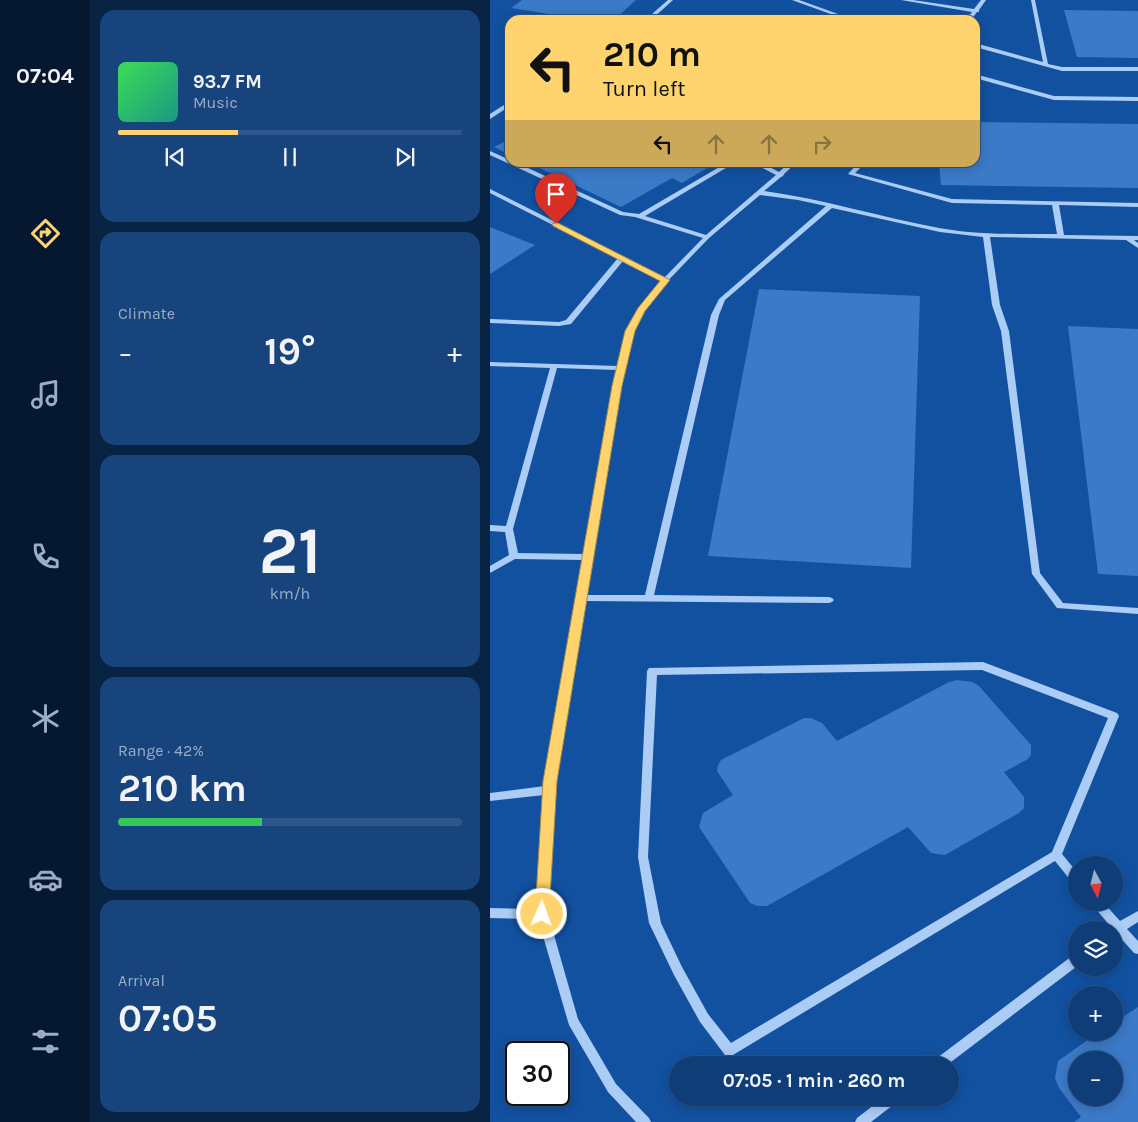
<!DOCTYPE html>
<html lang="en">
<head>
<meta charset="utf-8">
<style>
  body { margin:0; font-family:Karla,sans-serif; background:#17447d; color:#f1f3f6; height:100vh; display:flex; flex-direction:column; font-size:19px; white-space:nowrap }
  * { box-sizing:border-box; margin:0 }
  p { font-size:16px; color:#9baec6 }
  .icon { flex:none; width:28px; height:28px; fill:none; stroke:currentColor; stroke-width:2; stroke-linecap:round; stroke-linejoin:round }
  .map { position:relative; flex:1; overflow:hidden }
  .side { display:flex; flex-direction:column; gap:10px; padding:10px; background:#082242; width:400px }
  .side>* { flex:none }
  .top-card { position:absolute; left:15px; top:15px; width:475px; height:152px; border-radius:15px; box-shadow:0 2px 12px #0003,0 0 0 1px #2e568a; background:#ffd46e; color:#111; overflow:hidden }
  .needle { width:32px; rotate:173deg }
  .buttons { position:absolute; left:578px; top:856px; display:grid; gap:10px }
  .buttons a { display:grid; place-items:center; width:55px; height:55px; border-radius:50%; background:#0e3d78; box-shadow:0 2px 12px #0003,0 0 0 1px #2e568a; font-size:25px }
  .speed { position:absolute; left:15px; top:1041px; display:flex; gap:10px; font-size:25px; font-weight:700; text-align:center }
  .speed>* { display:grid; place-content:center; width:65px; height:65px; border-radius:50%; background:#0e3d78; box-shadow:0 2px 12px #0003,0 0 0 1px #2e568a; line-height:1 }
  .speed .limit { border:2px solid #111; border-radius:8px; background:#fff; color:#111 }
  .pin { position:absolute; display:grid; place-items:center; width:42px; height:42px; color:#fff; margin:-51px -21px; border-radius:50% 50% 50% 0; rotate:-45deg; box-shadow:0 0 5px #0007 }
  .pin .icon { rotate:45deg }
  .me { position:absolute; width:55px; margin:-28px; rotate:2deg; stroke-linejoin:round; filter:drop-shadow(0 0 4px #0008) }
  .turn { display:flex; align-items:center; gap:18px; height:105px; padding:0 15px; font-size:22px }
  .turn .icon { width:65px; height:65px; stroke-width:2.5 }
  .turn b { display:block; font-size:35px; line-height:42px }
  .lanes { display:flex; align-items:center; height:48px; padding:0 15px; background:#0003; justify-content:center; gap:25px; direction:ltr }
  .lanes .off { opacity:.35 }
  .big { font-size:38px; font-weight:700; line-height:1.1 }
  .side .card { flex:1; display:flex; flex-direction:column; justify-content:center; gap:8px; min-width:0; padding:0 18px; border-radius:15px; background:#17447d }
  .side .dial { align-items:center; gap:0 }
  .dial b { font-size:65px; line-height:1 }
  .song { display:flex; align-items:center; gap:15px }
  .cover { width:60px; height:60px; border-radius:8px; background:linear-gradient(135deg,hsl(130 70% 55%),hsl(170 70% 35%)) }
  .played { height:5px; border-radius:2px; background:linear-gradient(90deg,#ffd46e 35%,#2e568a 35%) }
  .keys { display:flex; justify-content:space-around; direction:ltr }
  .heat { display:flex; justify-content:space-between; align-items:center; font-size:28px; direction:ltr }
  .charge { height:8px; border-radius:4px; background:linear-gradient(90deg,#34c759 42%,#2e568a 0) }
  .trip { position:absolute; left:179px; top:1056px; width:290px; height:50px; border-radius:25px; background:#0e3d78; box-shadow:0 2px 12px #0003,0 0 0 1px #2e568a; font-weight:700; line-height:50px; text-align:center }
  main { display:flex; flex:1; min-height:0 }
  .tabs { display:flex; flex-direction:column; width:90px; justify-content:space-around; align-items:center; background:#061830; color:#9baec6 }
  .tabs .icon { width:35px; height:35px }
  .tabs .selected { color:#ffd46e }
  .tabs b { font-size:22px; color:#f1f3f6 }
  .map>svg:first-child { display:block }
  .building { fill:#3b7ac7; fill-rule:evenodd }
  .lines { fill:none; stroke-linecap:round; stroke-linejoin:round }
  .minor { fill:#aaccf5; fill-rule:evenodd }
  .route { fill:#ffd46e; stroke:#a68a48 }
</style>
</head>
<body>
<main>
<nav class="tabs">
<b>07:04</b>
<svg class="icon selected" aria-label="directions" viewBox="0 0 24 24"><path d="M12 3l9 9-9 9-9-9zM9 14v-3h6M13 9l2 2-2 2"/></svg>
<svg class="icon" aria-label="music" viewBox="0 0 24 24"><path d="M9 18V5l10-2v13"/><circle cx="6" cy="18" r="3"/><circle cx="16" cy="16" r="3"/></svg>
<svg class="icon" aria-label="phone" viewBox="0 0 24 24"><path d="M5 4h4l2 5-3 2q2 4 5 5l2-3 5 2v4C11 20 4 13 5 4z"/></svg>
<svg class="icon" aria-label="climate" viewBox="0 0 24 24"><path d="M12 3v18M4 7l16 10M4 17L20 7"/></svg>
<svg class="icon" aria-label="car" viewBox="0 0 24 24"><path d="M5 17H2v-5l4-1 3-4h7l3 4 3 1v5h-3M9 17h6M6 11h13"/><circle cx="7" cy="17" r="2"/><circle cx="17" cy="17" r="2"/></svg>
<svg class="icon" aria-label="filters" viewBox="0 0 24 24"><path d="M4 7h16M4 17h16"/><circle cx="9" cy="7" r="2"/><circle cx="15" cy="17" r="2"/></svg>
</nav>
<section class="side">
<div class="card">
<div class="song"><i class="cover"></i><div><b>93.7 FM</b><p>Music</p></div></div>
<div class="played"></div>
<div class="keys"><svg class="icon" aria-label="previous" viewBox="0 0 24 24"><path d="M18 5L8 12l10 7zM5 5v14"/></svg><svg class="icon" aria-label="pause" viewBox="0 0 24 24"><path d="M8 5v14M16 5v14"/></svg><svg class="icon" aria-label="next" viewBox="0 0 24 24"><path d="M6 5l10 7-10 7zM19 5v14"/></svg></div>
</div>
<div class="card"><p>Climate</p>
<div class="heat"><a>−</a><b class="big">19°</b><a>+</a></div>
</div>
<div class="card dial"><b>21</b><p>km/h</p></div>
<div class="card"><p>Range · 42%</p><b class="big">210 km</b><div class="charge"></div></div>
<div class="card"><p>Arrival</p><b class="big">07:05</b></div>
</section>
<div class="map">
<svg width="648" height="1122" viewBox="0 0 648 1122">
  <rect width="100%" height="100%" fill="#1251a0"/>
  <g class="building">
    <path d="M 32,0 L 146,0 L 124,20 L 96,20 L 21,8 Z"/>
    <path d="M 574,10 L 648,11 L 648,58 L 587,57 Z"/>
    <path d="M 485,122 L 648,124 L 648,188 L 451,185 L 449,162 L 485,162 Z"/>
    <path d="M 20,139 L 20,155 L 4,147 Z"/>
    <path d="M 37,162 L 227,162 L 192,183 L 182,178 L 131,207 Z"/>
    <path d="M 0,227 L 45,245 L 0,274 Z"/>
    <path d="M 269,289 L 430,296 L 421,568 L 218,556 Z"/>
    <path d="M 578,326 L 648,329 L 648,576 L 608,574 Z"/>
    <path d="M 467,680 L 482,682 L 489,686 L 541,745 L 541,755 L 538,759 L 514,772 L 534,797 L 534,808 L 529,813 L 455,855 L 441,853 L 418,827 L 277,906 L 268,906 L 260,903 L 209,827 L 213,813 L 243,795 L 227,771 L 228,765 L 231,760 L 314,718 L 321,718 L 332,723 L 347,741 L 459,682 Z"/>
    <path d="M 648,1007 L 648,1122 L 584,1122 L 591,1117 L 569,1088 L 565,1078 L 568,1061 L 609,1032 L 624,1032 L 624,1023 ZM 586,1060 L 624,1060 L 624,1098 L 586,1098 Z"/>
  </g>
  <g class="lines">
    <g class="minor">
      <path d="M 178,0 L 183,0 L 161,20 L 155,20 Z"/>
      <path d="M 302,0 L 309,0 L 365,20 L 357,20 Z"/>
      <path d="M 411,0 L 423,0 L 484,9 L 491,0 L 496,0 L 489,10 L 489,12 L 487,12 L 481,20 L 475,20 L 482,12 Z"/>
      <path d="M 541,0 L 545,0 L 558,64 L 572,67 L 648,67 L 648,71 L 572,71 L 485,47 L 485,43 L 553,62 Z"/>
      <path d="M 485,74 L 564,96 L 648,97 L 648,101 L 564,100 L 485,78 Z"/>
      <path d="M 20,101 L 20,106 L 0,119 L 0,114 Z"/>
      <path d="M 0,151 L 20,160 L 20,162 L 25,162 L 133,212 L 149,214 L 238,162 L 246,162 L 155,216 L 216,235 L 286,175 L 261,162 L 270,162 L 289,172 L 300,162 L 307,162 L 294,174 L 293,176 L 291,177 L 274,191 C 333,199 390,217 449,228 C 488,235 528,234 567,234 L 562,205 L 462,203 L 358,174 L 369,162 L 376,162 L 365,173 L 462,199 L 648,203 L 648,207 L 569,205 L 574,235 L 648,236 L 648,240 L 644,240 L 648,243 L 648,248 L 636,240 L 500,237 L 510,305 L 519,331 L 550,573 L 573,603 L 648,608 L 648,614 L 567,608 L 542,574 L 511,331 L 502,305 L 493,237 L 450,232 L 342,208 L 235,300 L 229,315 L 164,595 L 339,597 L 342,598 L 344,600 L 342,602 L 339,603 L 95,601 L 65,781 L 58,914 L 88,1019 L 126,1084 L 159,1118 L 161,1122 L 146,1122 L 118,1092 L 79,1025 L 48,919 L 0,918 L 0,908 L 47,909 L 54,795 L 0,801 L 0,793 L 55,786 L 93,560 L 25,559 L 0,573 L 0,566 L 19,555 L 15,532 L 0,531 L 0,525 L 16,526 L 60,368 L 0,366 L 0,362 L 128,366 L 136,331 L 149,309 L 171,280 L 133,261 L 81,324 L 69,326 L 0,323 L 0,319 L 69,322 L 76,320 L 128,258 L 0,193 L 0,189 L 175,277 L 213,238 L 145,217 L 130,215 L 0,155 ZM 270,195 L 308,200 L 336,206 L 229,299 L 221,315 L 155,595 L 96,595 L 131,386 L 144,331 L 154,310 L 169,290 L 219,238 ZM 67,368 L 127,370 L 94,554 L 28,553 L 23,529 Z"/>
      <path d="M 493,662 L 627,713 L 629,716 L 572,854 L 586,871 L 586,884 L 582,882 L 565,861 L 243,1055 L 239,1057 L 235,1055 L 210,1022 L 184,975 L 159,923 L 148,857 L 157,671 L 159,668 ZM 492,670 L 618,718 L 562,852 L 241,1043 L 218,1014 L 192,967 L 171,923 L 158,857 L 167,675 Z"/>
      <path d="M 600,902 L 613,902 L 630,921 L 648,911 L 648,922 L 637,929 L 648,941 L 648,954 L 644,953 L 628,935 L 624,936 L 624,930 L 619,930 L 621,927 Z"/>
      <path d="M 586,955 L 586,967 L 457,1065 L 441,1065 L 443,1061 L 582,956 Z"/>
      <path d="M 393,1098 L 409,1098 L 407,1102 L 381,1122 L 365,1122 L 367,1118 Z"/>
    </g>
  </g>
  <path class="route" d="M 66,222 L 180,280 L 155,311 L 145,331 L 132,386 L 67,781 L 59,914 L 57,918 L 52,920 L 47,918 L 45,914 L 53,781 L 122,386 L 135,331 L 148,308 L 170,281 L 63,226 L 62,224 Z"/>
</svg>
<div class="buttons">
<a><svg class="needle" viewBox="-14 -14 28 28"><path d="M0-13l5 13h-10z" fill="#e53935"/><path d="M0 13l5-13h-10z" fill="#9baec6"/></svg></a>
<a><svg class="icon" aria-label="layers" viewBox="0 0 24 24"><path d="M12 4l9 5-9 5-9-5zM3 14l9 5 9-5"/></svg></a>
<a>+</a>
<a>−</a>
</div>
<div class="speed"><div class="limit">30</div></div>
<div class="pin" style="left:66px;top:224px;background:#d93025"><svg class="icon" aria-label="arrive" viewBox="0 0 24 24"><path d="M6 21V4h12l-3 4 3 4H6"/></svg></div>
<svg class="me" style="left:52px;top:914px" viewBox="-20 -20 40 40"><circle r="17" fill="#ffd46e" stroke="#fff" stroke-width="3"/><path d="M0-11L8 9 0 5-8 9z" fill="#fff"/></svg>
<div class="trip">07:05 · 1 min · 260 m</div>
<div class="top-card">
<div class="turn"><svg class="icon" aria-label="left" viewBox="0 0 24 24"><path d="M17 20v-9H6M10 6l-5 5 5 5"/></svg><div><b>210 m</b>Turn left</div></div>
<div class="lanes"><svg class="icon" aria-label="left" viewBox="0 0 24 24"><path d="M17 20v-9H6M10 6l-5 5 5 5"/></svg><svg class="icon off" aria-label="ahead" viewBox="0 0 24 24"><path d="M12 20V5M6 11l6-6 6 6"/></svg><svg class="icon off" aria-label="ahead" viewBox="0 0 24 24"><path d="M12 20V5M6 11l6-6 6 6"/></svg><svg class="icon off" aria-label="right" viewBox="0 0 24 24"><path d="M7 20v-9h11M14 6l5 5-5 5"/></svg></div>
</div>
</div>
</main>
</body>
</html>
